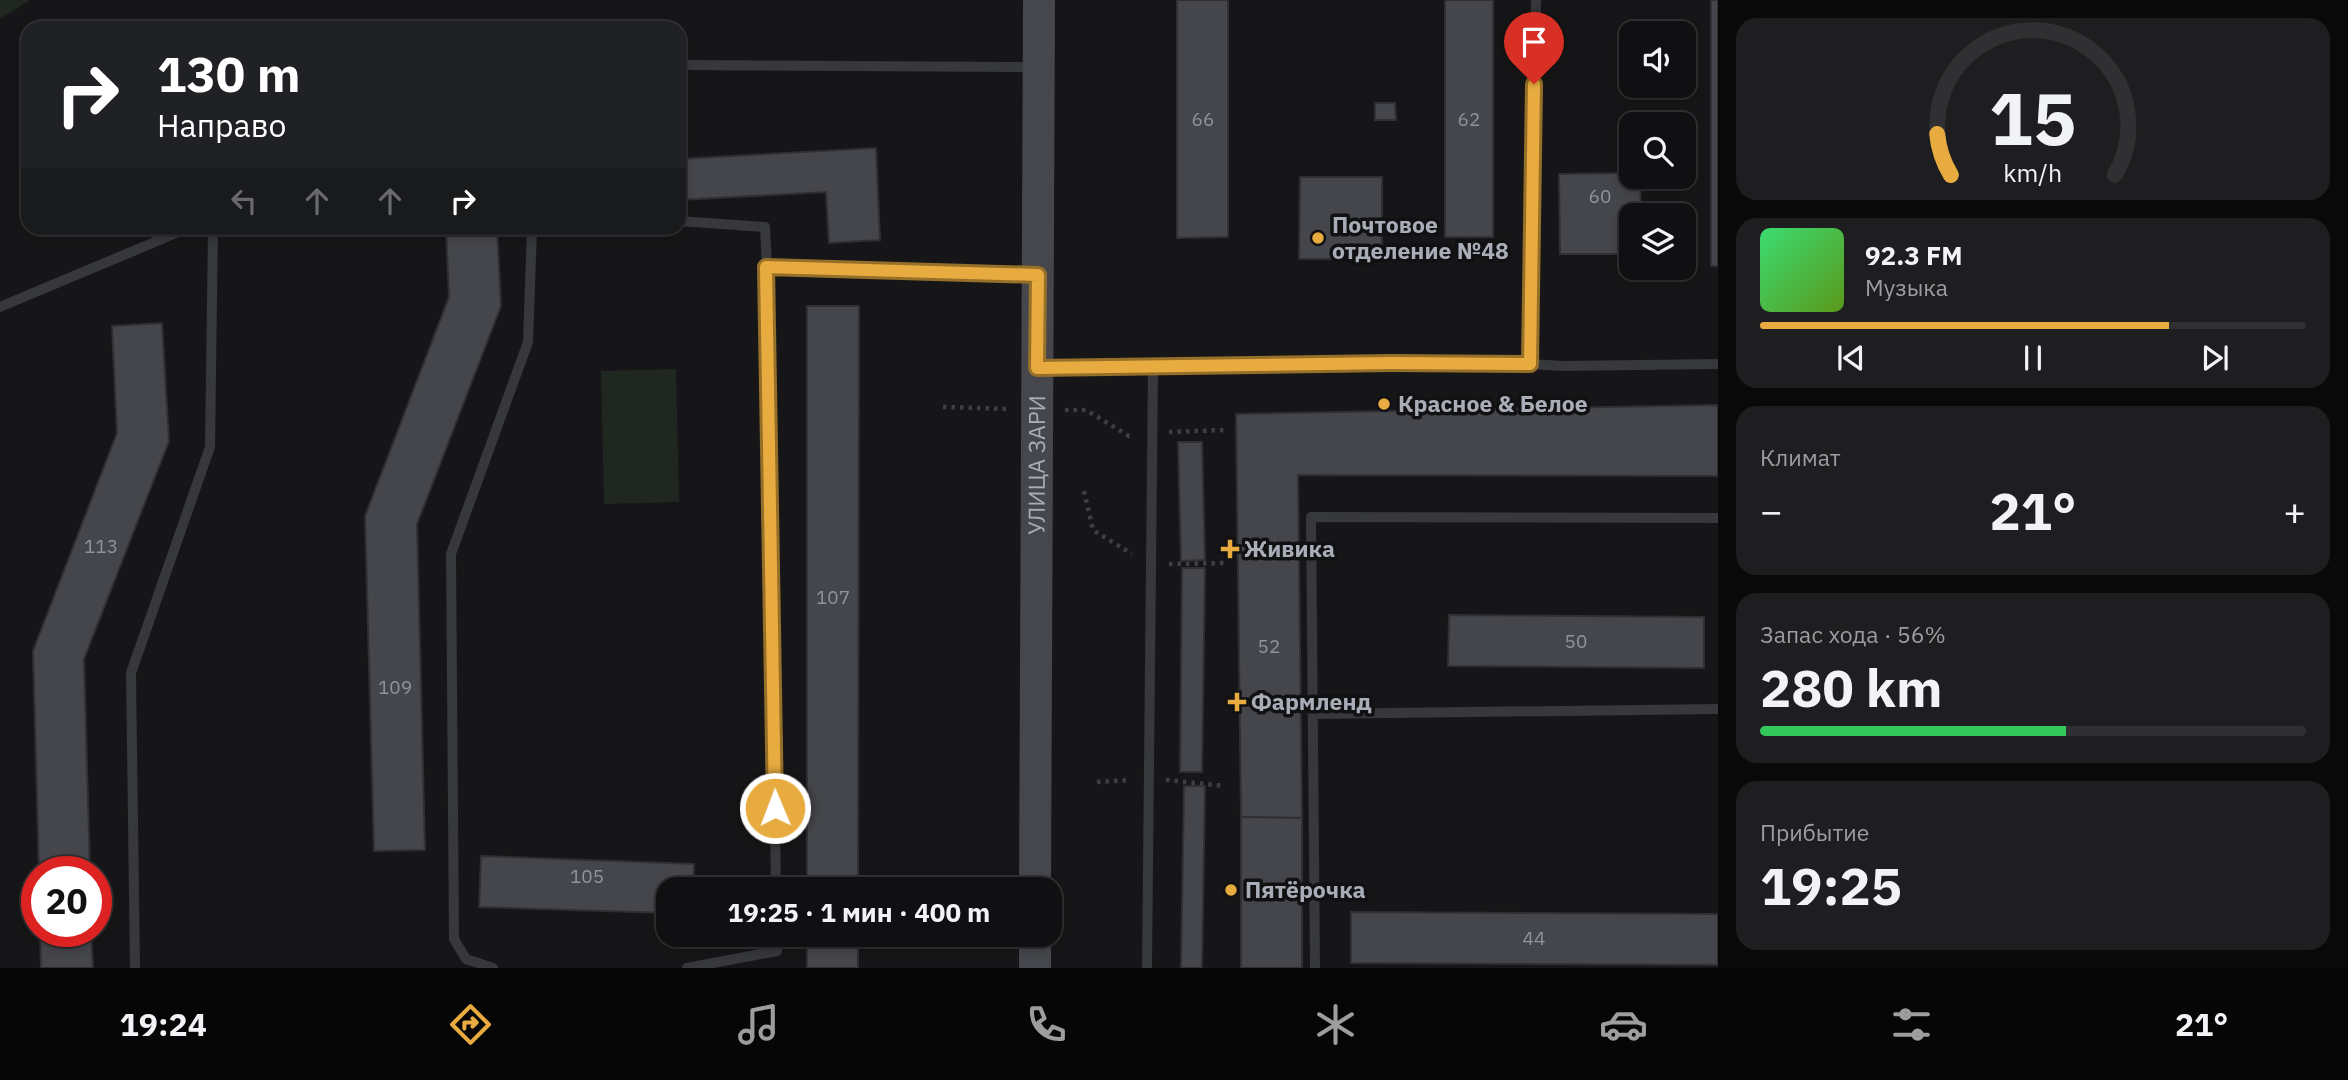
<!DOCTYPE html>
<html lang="ru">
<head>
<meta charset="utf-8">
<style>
  body { margin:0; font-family:"IBM Plex Sans",sans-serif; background:#1e1e20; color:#f1f3f6; height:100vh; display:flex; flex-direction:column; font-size:26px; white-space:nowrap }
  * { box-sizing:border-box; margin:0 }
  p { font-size:23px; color:#9c9d9f }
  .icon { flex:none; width:38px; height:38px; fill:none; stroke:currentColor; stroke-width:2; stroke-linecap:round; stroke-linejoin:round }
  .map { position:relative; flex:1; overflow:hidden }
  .side { display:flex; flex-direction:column; gap:18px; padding:18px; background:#09090a; width:630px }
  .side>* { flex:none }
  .top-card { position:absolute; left:21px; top:21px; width:665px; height:214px; border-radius:21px; box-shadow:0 4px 10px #0003,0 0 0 2px #303032; background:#202124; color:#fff; overflow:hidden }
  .fabs { position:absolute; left:1619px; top:21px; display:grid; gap:14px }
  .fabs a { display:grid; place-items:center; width:77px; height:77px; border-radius:14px; background:#101012; box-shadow:0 4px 10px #0003,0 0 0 2px #303032; font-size:35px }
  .speed { position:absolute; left:21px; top:856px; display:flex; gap:14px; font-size:35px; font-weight:700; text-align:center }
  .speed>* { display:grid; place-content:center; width:91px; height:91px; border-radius:50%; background:#101012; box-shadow:0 4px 10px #0003,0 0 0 2px #303032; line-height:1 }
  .speed .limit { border:10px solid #d22; background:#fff; color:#111 }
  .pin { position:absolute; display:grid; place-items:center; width:60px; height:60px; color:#fff; margin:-72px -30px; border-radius:50% 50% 50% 0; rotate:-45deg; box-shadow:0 0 7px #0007 }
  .pin .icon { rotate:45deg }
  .me { position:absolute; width:77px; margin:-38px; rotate:359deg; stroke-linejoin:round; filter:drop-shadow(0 0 5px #0008) }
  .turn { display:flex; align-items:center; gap:24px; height:147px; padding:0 21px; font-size:32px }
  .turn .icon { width:91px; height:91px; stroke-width:2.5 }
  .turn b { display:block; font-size:49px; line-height:60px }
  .lanes { display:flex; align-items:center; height:66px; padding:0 21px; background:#0003; justify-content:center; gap:35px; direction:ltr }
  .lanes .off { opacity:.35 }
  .big { font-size:52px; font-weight:800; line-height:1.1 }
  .side .card { flex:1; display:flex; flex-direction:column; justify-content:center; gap:10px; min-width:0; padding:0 24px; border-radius:21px; background:#1e1e20 }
  .side .dial { align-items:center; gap:0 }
  .dial svg { height:182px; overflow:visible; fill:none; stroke:#303032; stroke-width:7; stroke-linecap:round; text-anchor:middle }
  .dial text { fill:#f1f3f6; stroke:none }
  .song { display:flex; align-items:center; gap:21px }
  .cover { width:84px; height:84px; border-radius:10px; background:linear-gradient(135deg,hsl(140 70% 55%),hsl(90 70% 35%)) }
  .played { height:7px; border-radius:4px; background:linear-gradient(90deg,#e7ab3f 75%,#303032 75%) }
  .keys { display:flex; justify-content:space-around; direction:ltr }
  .heat { display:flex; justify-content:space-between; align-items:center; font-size:38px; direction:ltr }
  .charge { height:10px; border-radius:5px; background:linear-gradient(90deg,#34c759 56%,#303032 0) }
  .trip { position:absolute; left:656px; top:877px; width:406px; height:70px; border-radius:21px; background:#101012; box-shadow:0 4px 10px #0003,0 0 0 2px #303032; font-weight:800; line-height:70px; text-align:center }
  .tabs { display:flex; height:112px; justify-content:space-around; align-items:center; background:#060607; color:#9c9d9f }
  .tabs .icon { width:49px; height:49px }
  .tabs .current { color:#e7ab3f }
  .tabs b { font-size:32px; color:#f1f3f6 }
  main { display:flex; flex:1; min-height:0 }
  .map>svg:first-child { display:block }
  .green { fill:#202721 }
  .building { fill:#45464b; stroke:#303034; stroke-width:2 }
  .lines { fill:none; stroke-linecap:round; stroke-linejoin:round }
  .path { stroke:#3d3f43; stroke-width:4.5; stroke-dasharray:3.5 5; stroke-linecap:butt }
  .lane { stroke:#37383c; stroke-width:10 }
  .secondary { stroke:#45474c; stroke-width:32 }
  .route-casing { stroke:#966f29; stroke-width:18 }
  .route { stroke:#e7ab3f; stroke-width:12 }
  .poi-dot { fill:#e7ab3f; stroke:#111113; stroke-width:2.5 }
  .labels { text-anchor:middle; stroke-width:7; stroke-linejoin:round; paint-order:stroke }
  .number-label { font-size:19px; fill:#90939c }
  .poi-label { font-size:23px; font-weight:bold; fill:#a9adb7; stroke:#111113; text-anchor:start }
  .street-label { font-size:23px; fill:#a9adb7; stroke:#111113 }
</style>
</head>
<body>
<main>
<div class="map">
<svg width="1718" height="968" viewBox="0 0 1718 968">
  <rect width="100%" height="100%" fill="#161618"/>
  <g class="green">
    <path d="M 0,0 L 30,0 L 0,19 Z"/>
    <path d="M 676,369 L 679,502 L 604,504 L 601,371 Z"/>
  </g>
  <g class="building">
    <path d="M 1177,0 L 1228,0 L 1228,237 L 1177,238 Z"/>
    <rect x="1445" y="0" width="48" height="237"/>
    <rect x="1711" y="0" width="7" height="266"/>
    <path d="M 1375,103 L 1395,103 L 1396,120 L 1375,120 Z"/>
    <path d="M 876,148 L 880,240 L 829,243 L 826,192 L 679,200 L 679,159 Z"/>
    <path d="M 1631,173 L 1631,177 L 1640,177 L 1641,215 L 1631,215 L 1631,254 L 1560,254 L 1559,174 Z"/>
    <path d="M 1300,177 L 1382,177 L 1382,259 L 1299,259 Z"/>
    <path d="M 446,228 L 497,228 L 501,306 L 417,524 L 425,850 L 374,851 L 365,516 L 449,297 Z"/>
    <path d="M 807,306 L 859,306 L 858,889 L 807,889 Z"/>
    <path d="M 162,323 L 169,441 L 84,659 L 90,872 L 39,872 L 33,651 L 117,433 L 112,326 Z"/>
    <path d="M 1718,405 L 1718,476 L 1298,475 L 1302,818 L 1241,817 L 1236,414 Z"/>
    <path d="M 1178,442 L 1202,442 L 1205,560 L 1181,561 Z"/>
    <path d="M 1182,568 L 1205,568 L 1202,772 L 1180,772 Z"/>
    <path d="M 1449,615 L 1704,617 L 1704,668 L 1448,666 Z"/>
    <path d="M 1184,786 L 1205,786 L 1202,968 L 1181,968 Z"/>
    <path d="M 1241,817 L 1302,818 L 1302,968 L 1241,968 Z"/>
    <path d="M 481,856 L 694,864 L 693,889 L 668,889 L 668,913 L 479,907 Z"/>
    <path d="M 1351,912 L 1718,914 L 1718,965 L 1351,963 Z"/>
    <path d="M 40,931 L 91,931 L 93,968 L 41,968 Z"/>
    <rect x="807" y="934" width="51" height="34"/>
  </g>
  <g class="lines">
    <g class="path">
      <path d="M 943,407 L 1010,409"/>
      <path d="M 1065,410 L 1086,410 L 1129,436 L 1133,435"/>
      <path d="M 1169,432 L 1224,430"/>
      <path d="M 1084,491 L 1093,530 L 1132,554"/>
      <path d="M 1169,564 L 1224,563"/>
      <path d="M 1166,780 L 1225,786"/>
      <path d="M 1097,782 L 1130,780"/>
    </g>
    <g class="lane">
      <path d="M 679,65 L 1036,67"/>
      <path d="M 679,221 L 765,227 L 767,267"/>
      <path d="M 0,307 L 188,228"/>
      <path d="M 1530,364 L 1536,0"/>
      <path d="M 1040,368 L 1390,363 L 1530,364 L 1562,366 L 1718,364"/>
      <path d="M 1313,714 L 1718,709"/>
      <path d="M 776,889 L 767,267 L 1035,275"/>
      <path d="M 135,968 L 131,673 L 210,447 L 213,228"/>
      <path d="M 493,968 L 466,959 L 454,939 L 451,554 L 528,342 L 532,228"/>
      <path d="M 687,968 L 777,951 L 777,934"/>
      <path d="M 1147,968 L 1153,366"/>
      <path d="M 1315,968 L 1311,517 L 1718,518"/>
    </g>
    <g class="secondary">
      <path id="s1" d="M 1035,889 L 1039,0"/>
      <path d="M 1035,968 L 1035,934"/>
    </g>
  </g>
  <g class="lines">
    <defs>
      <path id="route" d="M 775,808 L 766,267 L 1038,275 L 1037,368 L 1390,363 L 1530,364 L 1534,84"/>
    </defs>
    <use href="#route" class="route-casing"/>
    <use href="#route" class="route"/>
  </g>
  <g class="poi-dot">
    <circle cx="1318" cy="238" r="7"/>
    <circle cx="1384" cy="404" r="7"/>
    <path d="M1226.5 538.5h7v7h7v7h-7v7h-7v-7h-7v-7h7z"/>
    <path d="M1233.5 691.5h7v7h7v7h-7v7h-7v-7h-7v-7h7z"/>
    <circle cx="1231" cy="890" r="7"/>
  </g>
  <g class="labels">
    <g class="number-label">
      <text x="1203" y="126">66</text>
      <text x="1469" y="126">62</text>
      <text x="1600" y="203">60</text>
      <text x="101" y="553">113</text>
      <text x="833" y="604">107</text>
      <text x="1576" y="648">50</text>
      <text x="1269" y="653">52</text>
      <text x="395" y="694">109</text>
      <text x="587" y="883">105</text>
      <text x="1534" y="945">44</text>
    </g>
    <g class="poi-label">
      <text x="1332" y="233">Почтовое<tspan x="1332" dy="26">отделение №48</tspan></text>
      <text x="1398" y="412">Красное &amp; Белое</text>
      <text x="1244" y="557">Живика</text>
      <text x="1251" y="710">Фармленд</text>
      <text x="1245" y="898">Пятёрочка</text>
    </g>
    <g class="street-label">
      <text dy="8" stroke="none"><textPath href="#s1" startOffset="424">УЛИЦА ЗАРИ</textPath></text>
    </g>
  </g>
</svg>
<div class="fabs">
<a><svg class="icon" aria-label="sound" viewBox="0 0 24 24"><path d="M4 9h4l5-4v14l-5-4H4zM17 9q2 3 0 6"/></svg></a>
<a><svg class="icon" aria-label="search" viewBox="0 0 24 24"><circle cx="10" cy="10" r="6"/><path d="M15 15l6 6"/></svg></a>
<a><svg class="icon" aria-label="layers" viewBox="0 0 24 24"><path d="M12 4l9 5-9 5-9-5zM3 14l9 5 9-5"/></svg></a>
</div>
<div class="speed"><div class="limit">20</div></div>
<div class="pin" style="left:1534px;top:84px;background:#d93025"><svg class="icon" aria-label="arrive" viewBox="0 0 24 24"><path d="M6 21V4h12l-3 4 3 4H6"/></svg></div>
<svg class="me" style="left:775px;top:808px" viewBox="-20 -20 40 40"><circle r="17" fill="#e7ab3f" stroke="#fff" stroke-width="3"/><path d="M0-11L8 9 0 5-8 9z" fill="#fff"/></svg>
<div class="trip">19:25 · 1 мин · 400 m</div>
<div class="top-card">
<div class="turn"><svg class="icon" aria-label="right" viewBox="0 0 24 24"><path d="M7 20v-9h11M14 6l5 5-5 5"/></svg><div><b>130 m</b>Направо</div></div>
<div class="lanes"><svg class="icon off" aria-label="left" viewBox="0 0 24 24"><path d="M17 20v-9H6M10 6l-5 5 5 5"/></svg><svg class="icon off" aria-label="ahead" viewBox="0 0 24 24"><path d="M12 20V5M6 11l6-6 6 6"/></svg><svg class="icon off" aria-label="ahead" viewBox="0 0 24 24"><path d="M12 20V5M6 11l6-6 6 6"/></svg><svg class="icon" aria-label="right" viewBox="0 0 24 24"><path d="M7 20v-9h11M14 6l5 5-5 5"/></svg></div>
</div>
</div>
<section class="side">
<div class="card dial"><svg viewBox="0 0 100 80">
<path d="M14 69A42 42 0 1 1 86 69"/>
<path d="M14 69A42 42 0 0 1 8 51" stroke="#e7ab3f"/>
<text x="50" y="56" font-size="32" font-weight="700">15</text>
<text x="50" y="72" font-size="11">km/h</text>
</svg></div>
<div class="card">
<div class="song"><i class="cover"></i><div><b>92.3 FM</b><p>Музыка</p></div></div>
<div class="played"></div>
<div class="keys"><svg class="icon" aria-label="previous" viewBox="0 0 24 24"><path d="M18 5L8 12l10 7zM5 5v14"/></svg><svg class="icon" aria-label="pause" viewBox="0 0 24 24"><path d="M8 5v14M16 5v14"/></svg><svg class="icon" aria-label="next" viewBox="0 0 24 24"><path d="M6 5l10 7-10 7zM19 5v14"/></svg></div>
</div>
<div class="card"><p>Климат</p>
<div class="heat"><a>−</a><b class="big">21°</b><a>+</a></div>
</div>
<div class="card"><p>Запас хода · 56%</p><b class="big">280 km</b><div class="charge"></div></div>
<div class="card"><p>Прибытие</p><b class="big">19:25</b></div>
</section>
</main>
<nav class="tabs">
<b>19:24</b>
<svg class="icon current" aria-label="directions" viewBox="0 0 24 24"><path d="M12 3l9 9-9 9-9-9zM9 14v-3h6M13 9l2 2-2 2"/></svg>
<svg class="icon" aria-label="music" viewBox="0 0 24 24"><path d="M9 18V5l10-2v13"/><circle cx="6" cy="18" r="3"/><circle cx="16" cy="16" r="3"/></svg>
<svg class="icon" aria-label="phone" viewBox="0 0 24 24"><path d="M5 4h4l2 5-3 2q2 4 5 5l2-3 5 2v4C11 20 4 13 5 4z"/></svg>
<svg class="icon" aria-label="climate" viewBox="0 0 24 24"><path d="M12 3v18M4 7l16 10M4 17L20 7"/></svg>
<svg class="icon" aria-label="car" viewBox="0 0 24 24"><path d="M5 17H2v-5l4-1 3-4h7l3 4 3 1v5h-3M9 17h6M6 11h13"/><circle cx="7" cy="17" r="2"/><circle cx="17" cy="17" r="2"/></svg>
<svg class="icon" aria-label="filters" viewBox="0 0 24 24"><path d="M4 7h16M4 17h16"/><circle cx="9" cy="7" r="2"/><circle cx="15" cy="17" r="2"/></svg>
<b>21°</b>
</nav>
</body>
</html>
